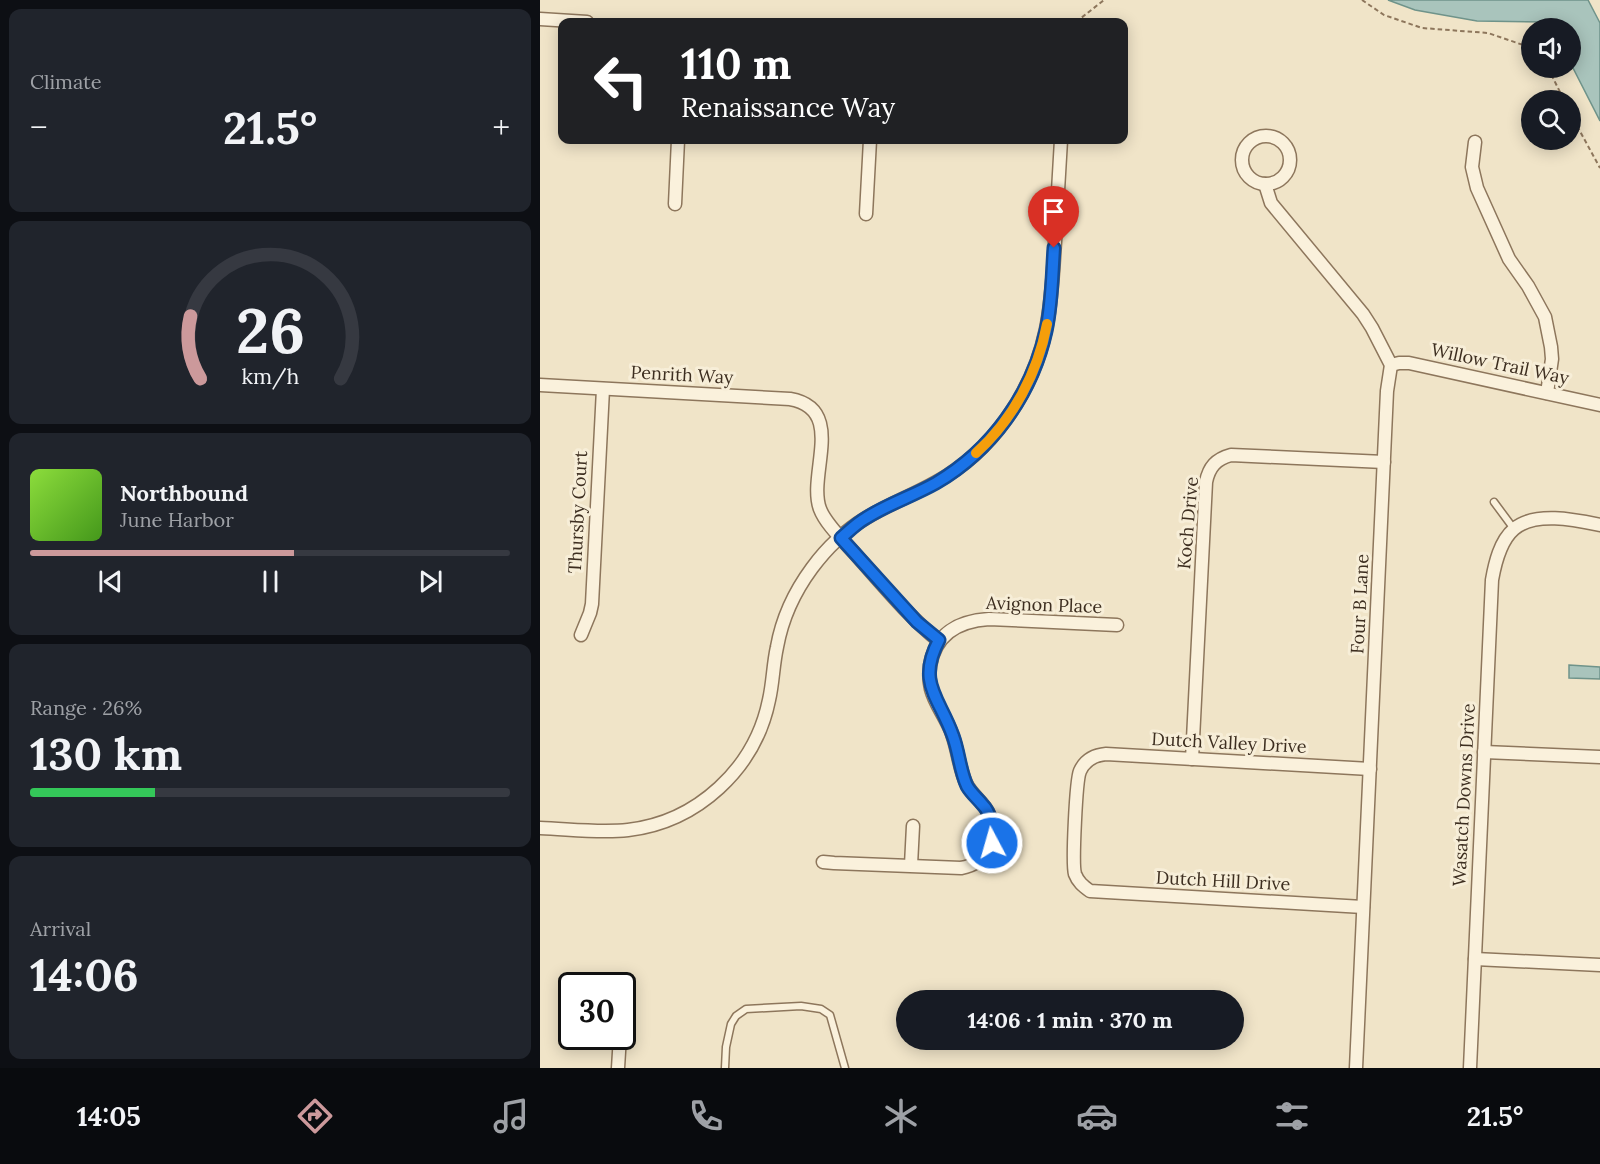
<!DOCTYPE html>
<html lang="en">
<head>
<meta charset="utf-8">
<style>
  body { margin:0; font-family:Lora,serif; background:#20242c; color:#f1f3f6; height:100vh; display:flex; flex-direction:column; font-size:22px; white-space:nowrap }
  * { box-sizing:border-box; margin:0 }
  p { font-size:20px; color:#9ea1a6 }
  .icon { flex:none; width:33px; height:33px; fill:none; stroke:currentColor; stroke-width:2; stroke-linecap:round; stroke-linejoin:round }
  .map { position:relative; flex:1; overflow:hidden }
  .sheet { display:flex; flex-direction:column; gap:9px; padding:9px; background:#0d0f14; width:540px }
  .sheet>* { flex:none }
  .banner { position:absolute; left:18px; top:18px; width:570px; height:126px; border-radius:12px; box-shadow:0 3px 15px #0003; background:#202124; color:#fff; overflow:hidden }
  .tools { position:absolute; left:981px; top:18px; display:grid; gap:12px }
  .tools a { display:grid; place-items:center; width:60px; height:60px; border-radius:50%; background:#171b24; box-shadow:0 3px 15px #0003; font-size:30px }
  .speed { position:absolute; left:18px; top:972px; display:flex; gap:12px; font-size:30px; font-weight:700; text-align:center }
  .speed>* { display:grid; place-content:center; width:78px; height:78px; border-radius:50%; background:#171b24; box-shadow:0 3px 15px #0003; line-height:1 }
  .speed .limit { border:3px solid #111; border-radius:9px; background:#fff; color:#111 }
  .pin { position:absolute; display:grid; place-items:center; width:51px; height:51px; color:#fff; margin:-62px -26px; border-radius:50% 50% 50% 0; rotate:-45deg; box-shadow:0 0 6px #0007 }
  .pin .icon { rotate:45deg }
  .me { position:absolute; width:66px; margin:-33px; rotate:354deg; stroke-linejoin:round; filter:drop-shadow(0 0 4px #0008) }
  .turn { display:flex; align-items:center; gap:21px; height:126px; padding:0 24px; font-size:27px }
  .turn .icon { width:78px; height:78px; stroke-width:2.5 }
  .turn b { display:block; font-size:42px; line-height:51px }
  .big { font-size:45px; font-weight:800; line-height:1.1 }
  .sheet .tile { flex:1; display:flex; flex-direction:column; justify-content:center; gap:9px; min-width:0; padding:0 21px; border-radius:12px; background:#20242c }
  .sheet .dial { align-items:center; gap:0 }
  .dial svg { height:156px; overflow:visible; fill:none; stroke:#363941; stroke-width:7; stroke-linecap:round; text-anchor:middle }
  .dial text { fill:#f1f3f6; stroke:none }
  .song { display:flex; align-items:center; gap:18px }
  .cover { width:72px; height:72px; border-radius:9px; background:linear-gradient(135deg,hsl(90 70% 55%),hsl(100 70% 35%)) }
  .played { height:6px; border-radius:3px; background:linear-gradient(90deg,#cc999b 55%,#363941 55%) }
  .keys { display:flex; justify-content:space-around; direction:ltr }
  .heat { display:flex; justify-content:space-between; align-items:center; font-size:33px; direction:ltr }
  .charge { height:9px; border-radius:4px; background:linear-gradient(90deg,#34c759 26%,#363941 0) }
  .trip { position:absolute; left:356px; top:990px; width:348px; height:60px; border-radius:30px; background:#171b24; box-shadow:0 3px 15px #0003; font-weight:800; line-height:60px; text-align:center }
  .menu { display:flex; height:96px; justify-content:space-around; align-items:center; background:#090b0e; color:#9ea1a6 }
  .menu .icon { width:42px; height:42px }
  .menu .selected { color:#cc999b }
  .menu b { font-size:27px; color:#f1f3f6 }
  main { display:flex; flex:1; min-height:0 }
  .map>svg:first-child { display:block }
  .water { fill:#a9c4bc; stroke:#6f938a; stroke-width:1.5 }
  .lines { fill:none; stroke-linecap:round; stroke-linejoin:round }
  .service-casing { stroke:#8d765c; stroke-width:9 }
  .minor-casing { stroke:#8d765c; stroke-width:15 }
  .path { stroke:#8d765c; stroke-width:2; stroke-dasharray:4.5 3; stroke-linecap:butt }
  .service { stroke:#faf1dc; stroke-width:6 }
  .minor { stroke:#faf1dc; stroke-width:12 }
  .route-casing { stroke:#114b97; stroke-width:15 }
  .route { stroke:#1a73e8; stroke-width:10 }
  .slow { stroke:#f59e0b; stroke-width:10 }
  .labels { text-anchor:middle; stroke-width:6; stroke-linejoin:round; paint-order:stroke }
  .street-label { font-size:18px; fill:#3d2e20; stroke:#f7eed8 }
</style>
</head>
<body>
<main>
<section class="sheet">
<div class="tile"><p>Climate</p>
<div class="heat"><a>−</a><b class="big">21.5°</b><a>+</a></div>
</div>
<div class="tile dial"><svg viewBox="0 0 100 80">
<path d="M14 69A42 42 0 1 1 86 69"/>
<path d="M14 69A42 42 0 0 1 9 37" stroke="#cc999b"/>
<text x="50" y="56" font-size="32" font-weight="700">26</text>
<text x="50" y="72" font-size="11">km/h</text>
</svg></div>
<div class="tile">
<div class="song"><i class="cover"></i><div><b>Northbound</b><p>June Harbor</p></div></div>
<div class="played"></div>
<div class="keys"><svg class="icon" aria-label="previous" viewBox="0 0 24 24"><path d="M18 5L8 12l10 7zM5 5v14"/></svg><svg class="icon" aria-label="pause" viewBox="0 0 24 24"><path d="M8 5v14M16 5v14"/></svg><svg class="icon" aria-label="next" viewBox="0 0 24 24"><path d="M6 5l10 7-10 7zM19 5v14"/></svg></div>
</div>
<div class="tile"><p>Range · 26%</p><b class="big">130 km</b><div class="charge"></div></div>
<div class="tile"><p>Arrival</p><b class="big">14:06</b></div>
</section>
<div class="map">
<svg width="1060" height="1068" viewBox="0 0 1060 1068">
  <rect width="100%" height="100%" fill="#f0e4c8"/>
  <g class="water">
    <path d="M 848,0 L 1048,0 L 1060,23 L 1060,121 L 1031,64 L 1030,28 L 1012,28 L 1009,22 L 937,21 L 875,10 Z"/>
    <path d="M 1029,665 L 1060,667 L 1060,679 L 1029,678 Z"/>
  </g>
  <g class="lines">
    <defs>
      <g id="service">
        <path d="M 954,502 L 974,529"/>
        <path d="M 185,1068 L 186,1047 L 191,1024 L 196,1016 L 206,1009 L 261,1006 L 281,1009 L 290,1015 L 305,1068"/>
      </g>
      <g id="minor">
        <path d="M 0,19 L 47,22"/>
        <circle cx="726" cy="160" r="24"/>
        <path d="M 935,142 L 932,167 L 937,188 L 969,259 L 988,286 L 1005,317 L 1011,347 L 1012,359 L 1007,393"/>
        <path d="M 725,184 L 731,203 L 823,314 L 832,328 L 851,365 L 847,391 L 816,1068"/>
        <path d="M 135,204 L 138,140"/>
        <path d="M 326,214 L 330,140"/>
        <path d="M 851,365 L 859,363 L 869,363 L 1060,405"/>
        <path d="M 0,385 L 250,399 C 307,409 267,475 280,509 C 286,525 306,543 317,556 C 343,585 368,616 399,641"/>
        <path d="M 41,635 L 50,613 L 52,604 L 63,389"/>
        <path d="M 944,752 L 1060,757"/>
        <path d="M 652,759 L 666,482 C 669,467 676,459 691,455 L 844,462"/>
        <path d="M 0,828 C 29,829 59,833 88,830 C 157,822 215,769 229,700 C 233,683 233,665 237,647 C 242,619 255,591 272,568 C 286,549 306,530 326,518 C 352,502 382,492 408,475 C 458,443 494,387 506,329 C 512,301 513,271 515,242 C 517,208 519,174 521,140"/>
        <path d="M 283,862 L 294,863 L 421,868 C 449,863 460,836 448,812 C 442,801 431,794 426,783 C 419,768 418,750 412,734 C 407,719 395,705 391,689 C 389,681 389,674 390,666 C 395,634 418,621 449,619 L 577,625"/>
        <path d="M 371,865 L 373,826"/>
        <path d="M 823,907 L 550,891 C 543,886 538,882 535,874 C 532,864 536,780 540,771 C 545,760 555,755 566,754 L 830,769"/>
        <path d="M 935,959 L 1060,965"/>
        <path d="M 78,1068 L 80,1036"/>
        <path d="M 930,1068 L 952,580 C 955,563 960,541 974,529 C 995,511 1036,520 1060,525"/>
      </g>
    </defs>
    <use href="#service" class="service-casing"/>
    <use href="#minor" class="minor-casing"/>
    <g class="path">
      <path d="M 822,0 L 844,15 L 882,28 L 948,33 L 992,48"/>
      <path d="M 536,22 L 564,0"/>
      <path d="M 1008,68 L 1024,100"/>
      <path d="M 1030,113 L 1060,168"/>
    </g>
    <use href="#service" class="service"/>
    <use href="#minor" class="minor"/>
  </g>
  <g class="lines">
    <defs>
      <path id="route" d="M 452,843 C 452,829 453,815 442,804 C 437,798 431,793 427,786 C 420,771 419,752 413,736 C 400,698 376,683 399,640 L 377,622 L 301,538 C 309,531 317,523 326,518 C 348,504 373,496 396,483 C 452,450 492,394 506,331 C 512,304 512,276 514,248"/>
    </defs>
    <use href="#route" class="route-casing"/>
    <use href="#route" class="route"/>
    <path class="slow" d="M 436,453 C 473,420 498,372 507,324"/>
  </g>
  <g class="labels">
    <g class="street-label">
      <text transform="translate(960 364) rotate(12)" y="6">Willow Trail Way</text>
      <text transform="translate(142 375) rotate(3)" y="6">Penrith Way</text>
      <text transform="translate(38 512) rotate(-87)" y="6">Thursby Court</text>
      <text transform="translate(648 523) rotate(-85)" y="6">Koch Drive</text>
      <text transform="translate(820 604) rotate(-87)" y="6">Four B Lane</text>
      <text transform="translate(504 605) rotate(2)" y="6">Avignon Place</text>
      <text transform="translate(689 743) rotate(3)" y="6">Dutch Valley Drive</text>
      <text transform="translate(924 795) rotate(-87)" y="6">Wasatch Downs Drive</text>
      <text transform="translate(683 881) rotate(3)" y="6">Dutch Hill Drive</text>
    </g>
  </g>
</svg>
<div class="tools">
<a><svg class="icon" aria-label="sound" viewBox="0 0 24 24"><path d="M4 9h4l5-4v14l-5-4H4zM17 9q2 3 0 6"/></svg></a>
<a><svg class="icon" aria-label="search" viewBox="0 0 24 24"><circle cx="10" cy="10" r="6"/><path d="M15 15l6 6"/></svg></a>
</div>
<div class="speed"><div class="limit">30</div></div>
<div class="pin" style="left:514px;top:248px;background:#d93025"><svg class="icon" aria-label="arrive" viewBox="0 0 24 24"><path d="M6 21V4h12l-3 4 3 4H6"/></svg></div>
<svg class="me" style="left:452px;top:843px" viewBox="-20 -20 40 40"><circle r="17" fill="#1a73e8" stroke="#fff" stroke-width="3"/><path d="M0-11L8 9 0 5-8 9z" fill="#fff"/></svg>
<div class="trip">14:06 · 1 min · 370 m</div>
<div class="banner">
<div class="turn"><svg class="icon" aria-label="left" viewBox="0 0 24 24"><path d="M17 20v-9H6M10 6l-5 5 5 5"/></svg><div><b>110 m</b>Renaissance Way</div></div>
</div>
</div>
</main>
<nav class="menu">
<b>14:05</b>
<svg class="icon selected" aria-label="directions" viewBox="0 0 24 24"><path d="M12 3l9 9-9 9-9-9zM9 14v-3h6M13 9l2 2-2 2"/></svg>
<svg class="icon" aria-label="music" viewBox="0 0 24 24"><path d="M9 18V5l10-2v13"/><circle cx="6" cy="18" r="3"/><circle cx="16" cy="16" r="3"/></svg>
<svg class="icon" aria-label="phone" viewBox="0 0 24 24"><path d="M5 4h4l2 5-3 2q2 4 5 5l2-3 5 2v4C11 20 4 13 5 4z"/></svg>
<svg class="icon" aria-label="climate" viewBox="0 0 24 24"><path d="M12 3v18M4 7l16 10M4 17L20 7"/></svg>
<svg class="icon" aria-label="car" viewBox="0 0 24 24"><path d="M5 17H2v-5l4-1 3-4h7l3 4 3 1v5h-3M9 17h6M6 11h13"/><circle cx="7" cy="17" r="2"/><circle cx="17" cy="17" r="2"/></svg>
<svg class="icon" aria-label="filters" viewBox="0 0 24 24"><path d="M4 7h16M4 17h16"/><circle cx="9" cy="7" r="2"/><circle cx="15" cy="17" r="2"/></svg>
<b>21.5°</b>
</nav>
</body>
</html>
